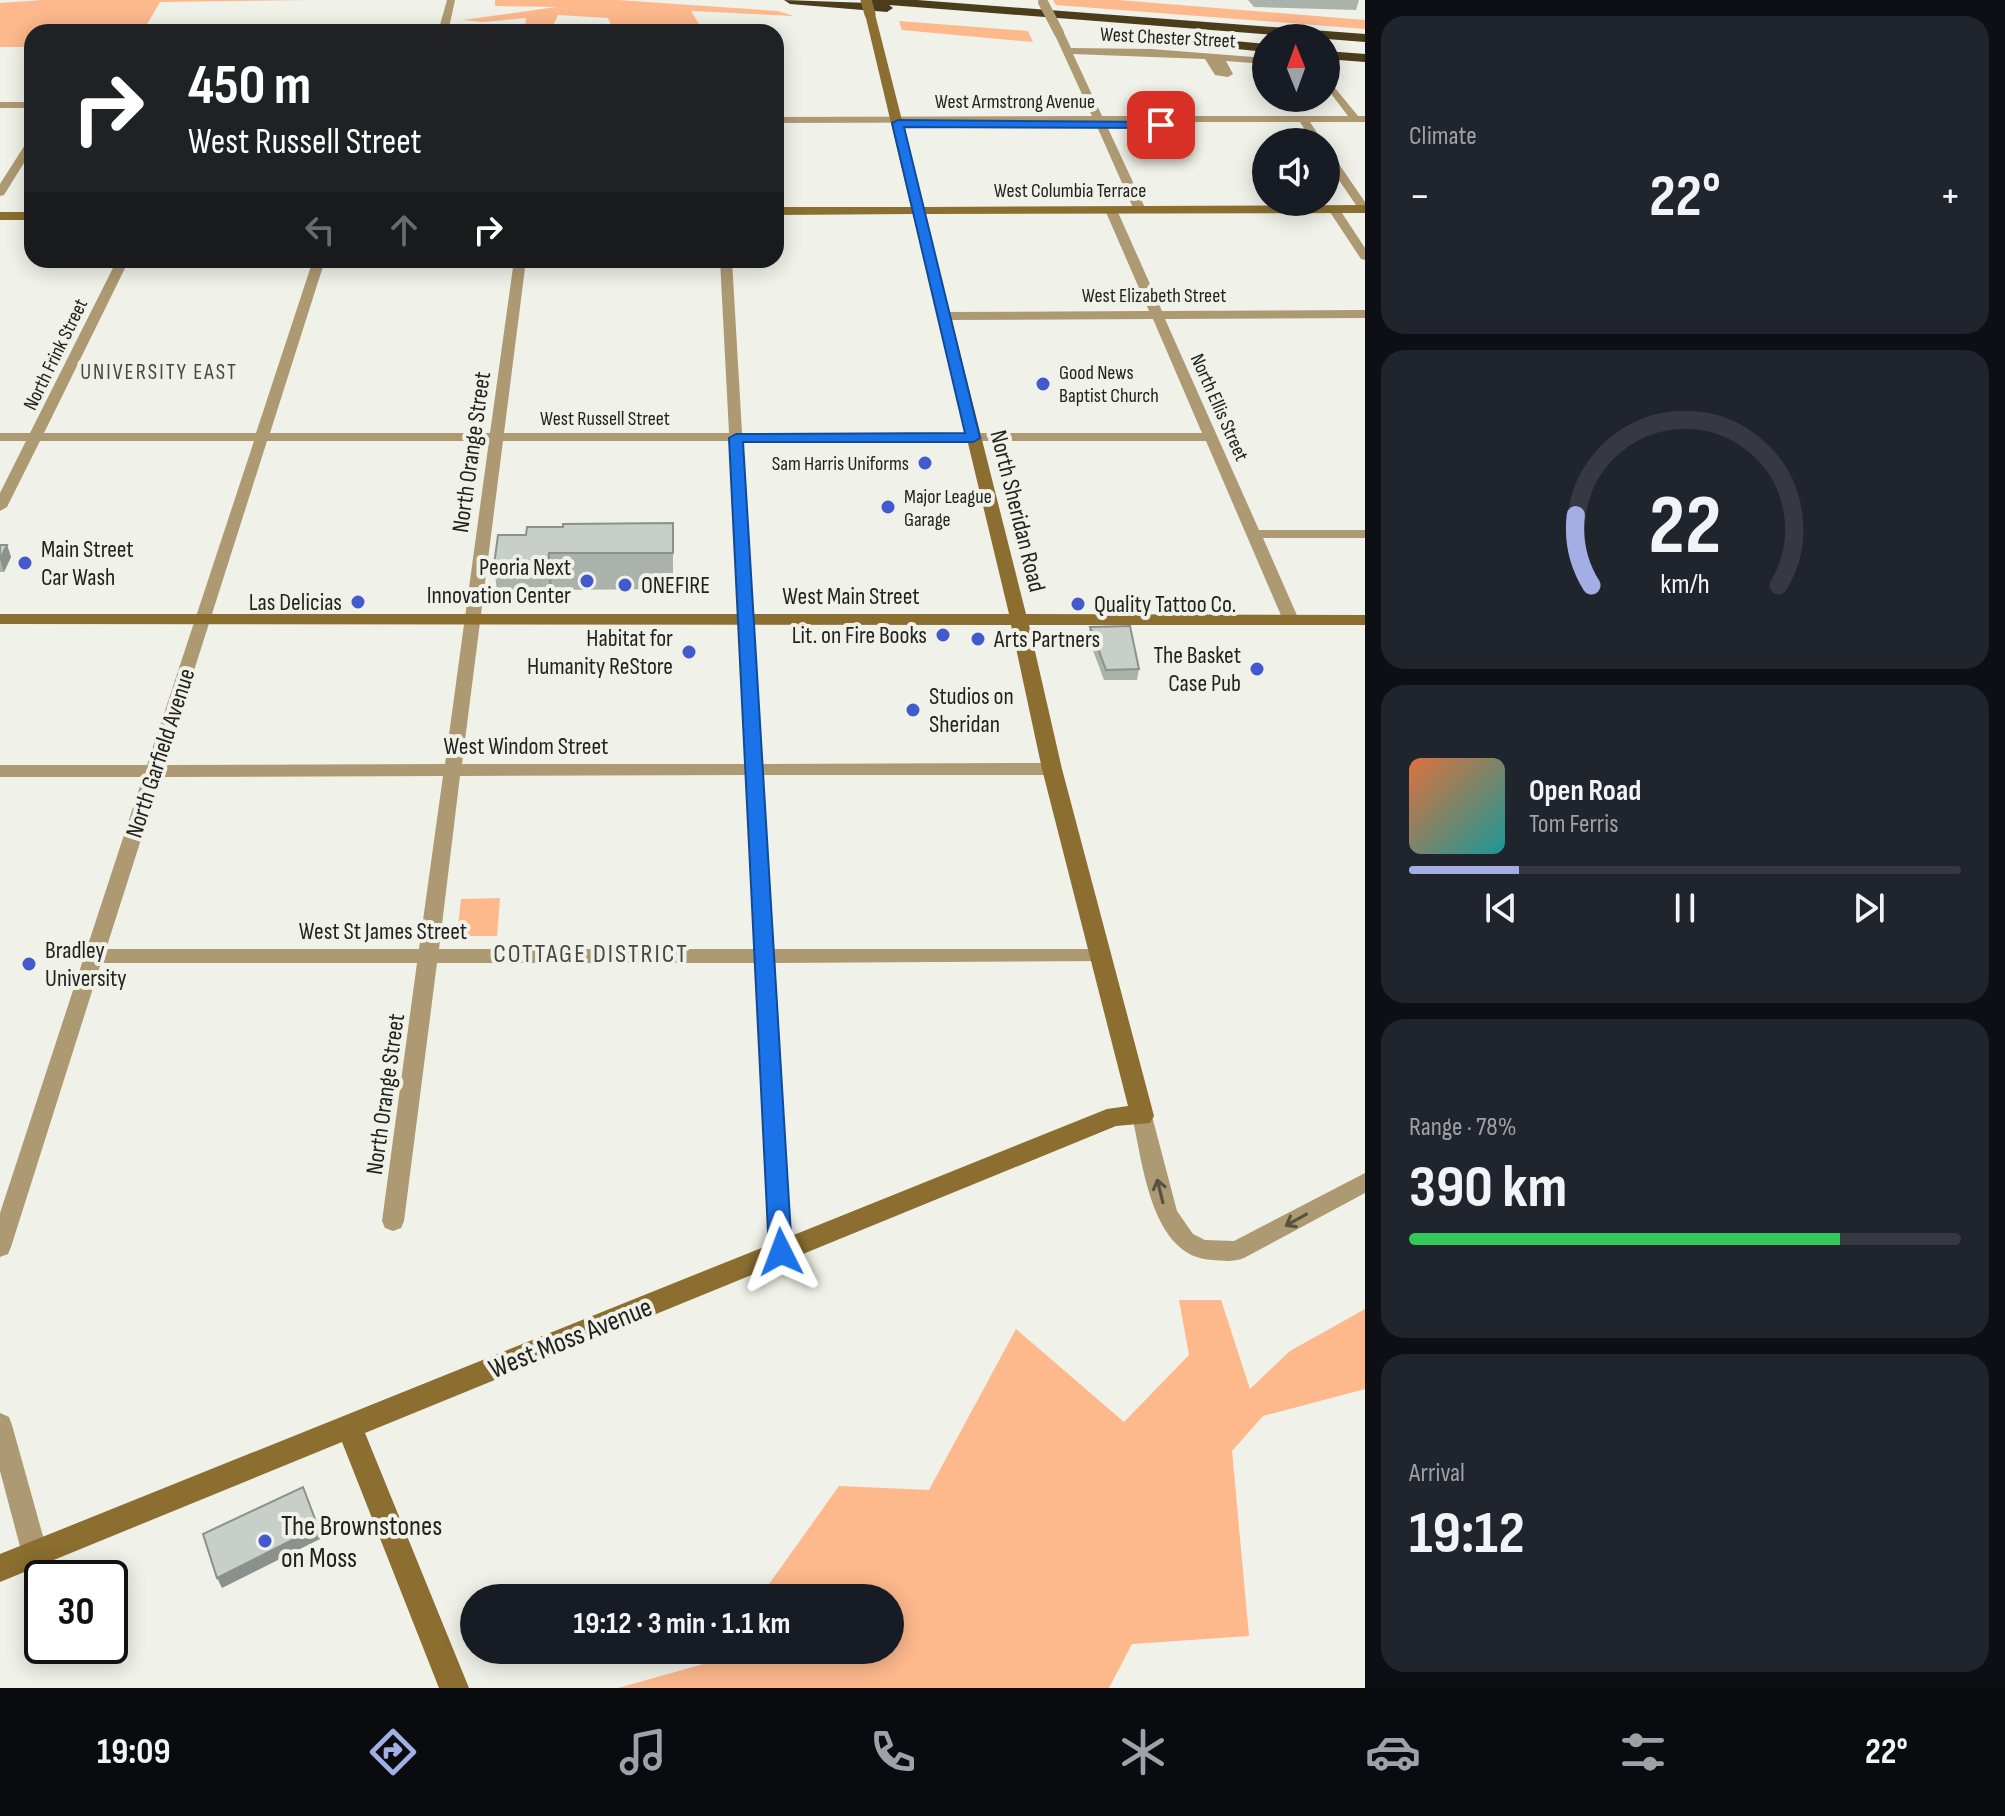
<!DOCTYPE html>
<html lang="en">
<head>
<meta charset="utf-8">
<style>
  body { margin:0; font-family:"Sofia Sans Condensed",sans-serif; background:#20242c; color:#f1f3f6; height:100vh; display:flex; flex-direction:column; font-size:30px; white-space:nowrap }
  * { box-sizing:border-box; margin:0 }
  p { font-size:26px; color:#9ea1a6 }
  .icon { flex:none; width:44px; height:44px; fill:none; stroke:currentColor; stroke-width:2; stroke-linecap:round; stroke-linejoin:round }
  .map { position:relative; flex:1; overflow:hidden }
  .drawer { display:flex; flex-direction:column; gap:16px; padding:16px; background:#0d0f14; width:640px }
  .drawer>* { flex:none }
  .guide { position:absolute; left:24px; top:24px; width:760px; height:244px; border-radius:24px; box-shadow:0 4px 20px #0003; background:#202124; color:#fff; overflow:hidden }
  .needle { width:52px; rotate:359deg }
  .fabs { position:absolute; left:1252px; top:24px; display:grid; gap:16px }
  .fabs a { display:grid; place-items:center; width:88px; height:88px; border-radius:50%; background:#171b24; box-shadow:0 4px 20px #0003; font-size:40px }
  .speed { position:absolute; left:24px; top:1560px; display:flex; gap:16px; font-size:40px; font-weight:700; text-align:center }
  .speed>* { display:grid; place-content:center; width:104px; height:104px; border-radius:50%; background:#171b24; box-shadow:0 4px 20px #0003; line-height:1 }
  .speed .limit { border:4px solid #111; border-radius:12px; background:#fff; color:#111 }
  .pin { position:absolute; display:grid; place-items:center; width:68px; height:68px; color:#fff; margin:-34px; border-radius:16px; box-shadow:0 4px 12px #0006 }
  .me { position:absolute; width:88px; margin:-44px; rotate:357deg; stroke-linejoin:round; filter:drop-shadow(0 0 6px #0008) }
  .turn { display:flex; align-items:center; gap:28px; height:168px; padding:0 32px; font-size:36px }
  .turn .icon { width:104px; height:104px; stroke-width:2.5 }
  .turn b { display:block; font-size:56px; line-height:68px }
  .lanes { display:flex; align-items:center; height:76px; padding:0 32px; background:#0003; justify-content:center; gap:40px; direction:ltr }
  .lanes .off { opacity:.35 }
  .big { font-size:60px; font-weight:700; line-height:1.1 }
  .drawer .widget { flex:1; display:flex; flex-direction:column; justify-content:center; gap:12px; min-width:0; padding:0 28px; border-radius:24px; background:#20242c }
  .drawer .dial { align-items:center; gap:0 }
  .dial svg { height:208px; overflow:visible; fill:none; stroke:#363941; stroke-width:7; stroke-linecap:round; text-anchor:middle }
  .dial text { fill:#f1f3f6; stroke:none }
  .song { display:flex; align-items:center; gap:24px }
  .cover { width:96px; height:96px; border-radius:12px; background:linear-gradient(135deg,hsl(20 70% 55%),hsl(180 70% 35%)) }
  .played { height:8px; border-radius:4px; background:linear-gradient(90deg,#a2aee4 20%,#363941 20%) }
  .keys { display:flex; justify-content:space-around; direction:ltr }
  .heat { display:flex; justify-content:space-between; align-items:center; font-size:44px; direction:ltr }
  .charge { height:12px; border-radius:6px; background:linear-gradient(90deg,#34c759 78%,#363941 0) }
  .trip { position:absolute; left:460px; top:1584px; width:444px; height:80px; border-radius:40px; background:#171b24; box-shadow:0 4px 20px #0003; font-weight:700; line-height:80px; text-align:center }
  .tab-bar { display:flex; height:128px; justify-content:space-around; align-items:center; background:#090b0e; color:#9ea1a6 }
  .tab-bar .icon { width:56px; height:56px }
  .tab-bar .active { color:#a2aee4 }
  .tab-bar b { font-size:36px; color:#f1f3f6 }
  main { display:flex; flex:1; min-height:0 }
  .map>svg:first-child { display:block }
  .green { fill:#fdb88c }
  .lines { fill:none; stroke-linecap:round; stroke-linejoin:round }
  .street { fill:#ad9972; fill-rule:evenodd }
  .secondary { fill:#8b6e30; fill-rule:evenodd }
  .highway { fill:#4b3c1c; fill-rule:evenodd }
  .street-bridge { stroke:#ad9972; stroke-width:10 }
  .secondary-bridge { stroke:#8b6e30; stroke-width:11 }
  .wall { fill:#abb2ac }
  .shaded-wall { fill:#8b918c }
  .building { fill:#c7cfc8; stroke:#8b918c; stroke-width:2 }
  .oneway { stroke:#5a5241 }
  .route { fill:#1a73e8; stroke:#114b97; stroke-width:2 }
  .poi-dot { fill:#425acd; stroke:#f0f1e8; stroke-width:3 }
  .labels { text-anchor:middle; stroke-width:8; stroke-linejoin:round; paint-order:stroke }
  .far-street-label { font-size:20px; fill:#222320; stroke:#f0f1e8 }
  .far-poi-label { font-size:20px; fill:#222320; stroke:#f0f1e8; text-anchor:start }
  .far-neighbourhood-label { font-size:22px; letter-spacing:2px; fill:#474841; stroke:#f0f1e8 }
  .street-label { font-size:24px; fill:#222320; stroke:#f0f1e8 }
  .poi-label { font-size:24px; fill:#222320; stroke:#f0f1e8; text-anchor:start }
  .neighbourhood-label { font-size:26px; letter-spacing:2px; fill:#474841; stroke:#f0f1e8 }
  .near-street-label { font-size:28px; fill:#222320; stroke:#f0f1e8 }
  .near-poi-label { font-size:28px; fill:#222320; stroke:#f0f1e8; text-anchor:start }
</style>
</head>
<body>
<main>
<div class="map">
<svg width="1365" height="1688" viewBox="0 0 1365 1688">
  <rect width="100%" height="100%" fill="#f0f1e8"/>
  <g class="green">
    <path d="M 44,0 L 309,0 L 160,2 L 146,26 L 234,27 L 259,32 L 32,32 L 32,47 L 0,47 L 0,3 Z"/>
    <path d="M 495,0 L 617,0 L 778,11 L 794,16 L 691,11 L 699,24 L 612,27 L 608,18 L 558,15 L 550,32 L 524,32 L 526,18 L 484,22 L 463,20 L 556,7 L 495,6 Z"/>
    <path d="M 1053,0 L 1118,0 L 1365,20 L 1365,29 L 1056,5 Z"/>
    <path d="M 899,21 L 1028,31 L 1033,42 L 902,30 Z"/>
    <path d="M 500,898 L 497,936 L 457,936 L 461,899 Z"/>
    <path d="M 1179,1300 L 1221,1300 L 1250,1389 L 1290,1351 L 1365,1309 L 1365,1389 L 1263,1416 L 1232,1451 L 1249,1636 L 1132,1644 L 1109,1688 L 618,1688 L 714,1661 L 722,1650 L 890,1650 L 890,1598 L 759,1598 L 839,1486 L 929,1490 L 1016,1329 L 1124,1422 L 1189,1355 Z"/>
  </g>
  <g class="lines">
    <g class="street">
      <path d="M 447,0 L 455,0 L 448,32 L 438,32 Z"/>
      <path d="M 1059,30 L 1064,33 L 1071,48 L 1151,49 L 1266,58 L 1266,64 L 1226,61 L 1233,74 L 1228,77 L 1215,75 L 1205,59 L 1073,54 L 1102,116 L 1348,116 L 1326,87 L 1326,77 L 1358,116 L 1365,116 L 1365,122 L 1310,122 L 1323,142 L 1313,142 L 1300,122 L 1105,122 L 1146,210 L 1140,213 L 1134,210 L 1095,122 L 776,123 L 776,117 L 1092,116 L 1054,33 Z"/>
      <rect x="0" y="102" width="32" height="6"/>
      <path d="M 32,139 L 32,150 L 4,195 L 0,196 L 0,184 L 28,140 Z"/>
      <path d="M 1326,150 L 1330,151 L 1365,202 L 1365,212 L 1360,211 L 1326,161 Z"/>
      <path d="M 1334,206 L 1338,207 L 1365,248 L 1365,260 L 1361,259 L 1328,209 Z"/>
      <path d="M 1111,207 L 1117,210 L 1162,311 L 1365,310 L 1365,318 L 1165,319 L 1259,530 L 1365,530 L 1365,538 L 1263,538 L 1299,620 L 1297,623 L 1285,623 L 1283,620 L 1206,441 L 743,441 L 762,764 L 1052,763 L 1061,769 L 1052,775 L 763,775 L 774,949 L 1101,949 L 1108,951 L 1111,956 L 1108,961 L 775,963 L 792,1252 L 789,1259 L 781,1262 L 773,1259 L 770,1252 L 755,963 L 437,963 L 404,1221 L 401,1228 L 393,1231 L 385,1228 L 382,1221 L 417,963 L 101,963 L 11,1247 L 8,1254 L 0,1257 L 0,1213 L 143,777 L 0,777 L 0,765 L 147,765 L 254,441 L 40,441 L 7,507 L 0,511 L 0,493 L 26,441 L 0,441 L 0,433 L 30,433 L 117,260 L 129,260 L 44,433 L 256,433 L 313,260 L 325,260 L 270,433 L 490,433 L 514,260 L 526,260 L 504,433 L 729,433 L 720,260 L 732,260 L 742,433 L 1202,433 L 1153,319 L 943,320 L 937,316 L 943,312 L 1149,311 L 1105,210 ZM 267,441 L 489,441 L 445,764 L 164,765 ZM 503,441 L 729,441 L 745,764 L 462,764 ZM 746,775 L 755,949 L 439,949 L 460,776 ZM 443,776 L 419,949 L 106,949 L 161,777 Z"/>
      <path d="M 1142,1107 L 1149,1110 L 1152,1116 L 1177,1211 L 1193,1234 L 1205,1240 L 1234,1241 L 1365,1173 L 1365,1193 L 1244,1258 C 1234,1262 1224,1261 1213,1260 C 1151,1258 1143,1163 1132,1116 L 1135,1110 Z"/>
      <path d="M 0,1413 L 9,1417 L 12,1425 L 48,1554 L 44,1563 L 35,1567 L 26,1563 L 22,1554 L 0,1471 Z"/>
    </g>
    <g class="secondary">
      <path d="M 870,11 L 875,14 L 924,207 L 1365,205 L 1365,213 L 925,214 L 1026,614 L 1365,615 L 1365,625 L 1029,625 L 1062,769 L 1154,1116 L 1150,1123 L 1116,1126 L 365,1433 L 469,1688 L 439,1688 L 342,1442 L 0,1582 L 0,1554 L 1107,1109 L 1128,1106 L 1042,769 L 1011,625 L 0,624 L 0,614 L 1009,614 L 913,214 L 776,215 L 776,207 L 911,207 L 865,14 Z"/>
      <rect x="0" y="212" width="32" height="8"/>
    </g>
    <g class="highway">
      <path d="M 784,0 L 869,3 L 865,0 L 917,0 L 1365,34 L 1365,42 L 889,5 L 893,8 L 887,12 L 790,4 Z"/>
      <path d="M 1193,37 L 1266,44 L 1266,52 L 1189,44 L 1189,38 Z"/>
      <path d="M 1326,51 L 1365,54 L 1365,62 L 1326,59 Z"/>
    </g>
    <path class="street-bridge" d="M 1043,2 L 1059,33"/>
    <path class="secondary-bridge" d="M 866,0 L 870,14"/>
  </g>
  <g class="wall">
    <path d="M 1248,0 L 1359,0 L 1356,10 L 1254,7 Z"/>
    <path d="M 673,523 L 673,589 L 552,590 L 551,601 L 498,602 L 494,565 L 526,535 L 563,527 Z"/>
    <path d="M 0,545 L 7,545 L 11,557 L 4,572 L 0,572 Z"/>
    <path d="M 1090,627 L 1139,669 L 1137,680 L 1104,680 L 1088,637 Z"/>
  </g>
  <g class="shaded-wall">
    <path d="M 7,545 L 11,557 L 4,572 L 0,559 Z"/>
    <path d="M 549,553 L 552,590 L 551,601 L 548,565 Z"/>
    <path d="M 318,1527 L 322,1538 L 222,1588 L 217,1578 Z"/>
  </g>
  <g class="building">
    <path d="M 673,523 L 673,553 L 549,553 L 548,565 L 494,565 L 498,535 L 526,535 L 527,527 L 563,527 L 563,524 Z"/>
    <path d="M 0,545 L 7,545 L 0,559 Z"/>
    <path d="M 1130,626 L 1139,669 L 1106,670 L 1090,627 Z"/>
    <path d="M 303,1487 L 318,1527 L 217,1578 L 203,1534 Z"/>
  </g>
  <defs><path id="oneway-shaft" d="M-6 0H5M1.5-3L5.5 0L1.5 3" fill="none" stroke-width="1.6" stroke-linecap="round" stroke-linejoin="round" transform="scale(2)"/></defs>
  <g class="oneway">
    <use href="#oneway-shaft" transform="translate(1160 1191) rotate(-104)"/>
    <use href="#oneway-shaft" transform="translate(1296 1220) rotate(151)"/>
  </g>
  <path class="route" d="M 898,120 L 1161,122 L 1166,125 L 1161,128 L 904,127 L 980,438 L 973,442 L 743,442 L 792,1252 L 789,1259 L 781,1262 L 773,1259 L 769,1252 L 729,438 L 736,434 L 965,433 L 892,123 Z"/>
  <g class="poi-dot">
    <circle cx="1043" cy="384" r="8"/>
    <circle cx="925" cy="463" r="8"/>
    <circle cx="888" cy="507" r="8"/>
    <circle cx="25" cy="563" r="8"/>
    <circle cx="587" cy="581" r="8"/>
    <circle cx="625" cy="585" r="8"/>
    <circle cx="358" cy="602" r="8"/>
    <circle cx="1078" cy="604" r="8"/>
    <circle cx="943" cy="635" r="8"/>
    <circle cx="978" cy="639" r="8"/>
    <circle cx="689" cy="652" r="8"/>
    <circle cx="1257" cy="669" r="8"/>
    <circle cx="913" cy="710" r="8"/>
    <circle cx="29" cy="964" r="8"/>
    <circle cx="265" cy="1541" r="8"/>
  </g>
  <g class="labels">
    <g class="far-street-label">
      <text transform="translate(1168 37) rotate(3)" y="7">West Chester Street</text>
      <text x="1015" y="108">West Armstrong Avenue</text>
      <text x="1070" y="197">West Columbia Terrace</text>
      <text x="1154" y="302">West Elizabeth Street</text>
      <text transform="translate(55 354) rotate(-64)" y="7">North Frink Street</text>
      <text transform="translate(1220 407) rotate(66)" y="7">North Ellis Street</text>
      <text x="605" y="425">West Russell Street</text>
    </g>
    <g class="far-poi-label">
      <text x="1059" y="379">Good News<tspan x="1059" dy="23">Baptist Church</tspan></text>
      <text x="909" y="470" text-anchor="end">Sam Harris Uniforms</text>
      <text x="904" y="503">Major League<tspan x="904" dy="23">Garage</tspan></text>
    </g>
    <g class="far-neighbourhood-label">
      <text x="159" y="379">UNIVERSITY EAST</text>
    </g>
    <g class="street-label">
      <text transform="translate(471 452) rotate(-82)" y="8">North Orange Street</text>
      <text transform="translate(1018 511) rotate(76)" y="8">North Sheridan Road</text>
      <text x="851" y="604">West Main Street</text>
      <text x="526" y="754">West Windom Street</text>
      <text transform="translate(160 753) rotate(-72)" y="8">North Garfield Avenue</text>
      <text x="383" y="939">West St James Street</text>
      <text transform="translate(385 1094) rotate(-82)" y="8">North Orange Street</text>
    </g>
    <g class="poi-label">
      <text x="41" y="557">Main Street<tspan x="41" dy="28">Car Wash</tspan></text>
      <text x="571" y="575" text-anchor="end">Peoria Next<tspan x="571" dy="28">Innovation Center</tspan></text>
      <text x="641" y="593">ONEFIRE</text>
      <text x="342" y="610" text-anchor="end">Las Delicias</text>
      <text x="1094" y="612">Quality Tattoo Co.</text>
      <text x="927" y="643" text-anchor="end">Lit. on Fire Books</text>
      <text x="673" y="646" text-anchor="end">Habitat for<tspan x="673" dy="28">Humanity ReStore</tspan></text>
      <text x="994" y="647">Arts Partners</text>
      <text x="1241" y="663" text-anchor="end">The Basket<tspan x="1241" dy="28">Case Pub</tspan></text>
      <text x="929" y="704">Studios on<tspan x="929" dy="28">Sheridan</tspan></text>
      <text x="45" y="958">Bradley<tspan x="45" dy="28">University</tspan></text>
    </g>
    <g class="neighbourhood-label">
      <text x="591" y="962">COTTAGE DISTRICT</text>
    </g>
    <g class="near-street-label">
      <text transform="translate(570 1337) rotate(-22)" y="10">West Moss Avenue</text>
    </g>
    <g class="near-poi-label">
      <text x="281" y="1535">The Brownstones<tspan x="281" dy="32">on Moss</tspan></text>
    </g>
  </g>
</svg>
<div class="fabs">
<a><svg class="needle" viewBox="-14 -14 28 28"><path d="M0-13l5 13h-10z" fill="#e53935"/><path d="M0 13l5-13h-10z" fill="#9ea1a6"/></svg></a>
<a><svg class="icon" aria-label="sound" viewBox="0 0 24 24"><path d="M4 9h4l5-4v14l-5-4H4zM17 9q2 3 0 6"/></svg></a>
</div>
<div class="speed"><div class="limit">30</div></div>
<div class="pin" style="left:1161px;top:125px;background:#d93025"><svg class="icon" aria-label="arrive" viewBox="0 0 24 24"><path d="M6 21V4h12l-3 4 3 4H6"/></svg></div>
<svg class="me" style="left:781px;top:1252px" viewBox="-20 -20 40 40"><path d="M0-17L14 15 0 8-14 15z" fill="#1a73e8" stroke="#fff" stroke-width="4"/></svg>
<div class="trip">19:12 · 3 min · 1.1 km</div>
<div class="guide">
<div class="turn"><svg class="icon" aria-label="right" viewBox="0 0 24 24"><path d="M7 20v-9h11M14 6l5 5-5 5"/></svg><div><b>450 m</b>West Russell Street</div></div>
<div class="lanes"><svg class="icon off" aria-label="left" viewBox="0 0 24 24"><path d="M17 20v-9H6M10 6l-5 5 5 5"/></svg><svg class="icon off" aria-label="ahead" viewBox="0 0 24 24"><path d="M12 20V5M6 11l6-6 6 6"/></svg><svg class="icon" aria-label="right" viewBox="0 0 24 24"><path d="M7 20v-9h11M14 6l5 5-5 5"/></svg></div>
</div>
</div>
<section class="drawer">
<div class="widget"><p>Climate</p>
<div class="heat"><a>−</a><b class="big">22°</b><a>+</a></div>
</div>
<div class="widget dial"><svg viewBox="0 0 100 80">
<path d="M14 69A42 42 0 1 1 86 69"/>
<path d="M14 69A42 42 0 0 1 8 42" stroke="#a2aee4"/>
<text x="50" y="56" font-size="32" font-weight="700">22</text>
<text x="50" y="72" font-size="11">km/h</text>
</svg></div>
<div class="widget">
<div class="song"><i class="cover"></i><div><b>Open Road</b><p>Tom Ferris</p></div></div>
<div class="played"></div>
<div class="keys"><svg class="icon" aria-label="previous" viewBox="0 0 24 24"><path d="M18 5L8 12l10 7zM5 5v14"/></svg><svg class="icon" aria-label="pause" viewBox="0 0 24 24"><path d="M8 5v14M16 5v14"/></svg><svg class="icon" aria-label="next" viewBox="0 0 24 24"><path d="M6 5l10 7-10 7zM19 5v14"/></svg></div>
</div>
<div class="widget"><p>Range · 78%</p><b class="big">390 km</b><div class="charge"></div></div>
<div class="widget"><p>Arrival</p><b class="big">19:12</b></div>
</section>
</main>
<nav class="tab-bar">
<b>19:09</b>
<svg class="icon active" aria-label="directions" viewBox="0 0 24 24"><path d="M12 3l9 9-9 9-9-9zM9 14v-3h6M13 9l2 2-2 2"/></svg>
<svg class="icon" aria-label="music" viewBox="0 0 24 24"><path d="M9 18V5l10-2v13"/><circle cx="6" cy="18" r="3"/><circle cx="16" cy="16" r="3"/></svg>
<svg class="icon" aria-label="phone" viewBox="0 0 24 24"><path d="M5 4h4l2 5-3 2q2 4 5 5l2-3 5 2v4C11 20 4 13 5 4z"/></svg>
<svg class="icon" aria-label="climate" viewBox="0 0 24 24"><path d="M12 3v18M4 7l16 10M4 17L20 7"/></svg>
<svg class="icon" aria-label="car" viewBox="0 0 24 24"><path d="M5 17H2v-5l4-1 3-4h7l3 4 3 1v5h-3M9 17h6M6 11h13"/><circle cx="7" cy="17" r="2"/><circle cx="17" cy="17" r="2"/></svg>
<svg class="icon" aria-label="filters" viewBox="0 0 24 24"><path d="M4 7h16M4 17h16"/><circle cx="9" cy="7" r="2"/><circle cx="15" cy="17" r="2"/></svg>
<b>22°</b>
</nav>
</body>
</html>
